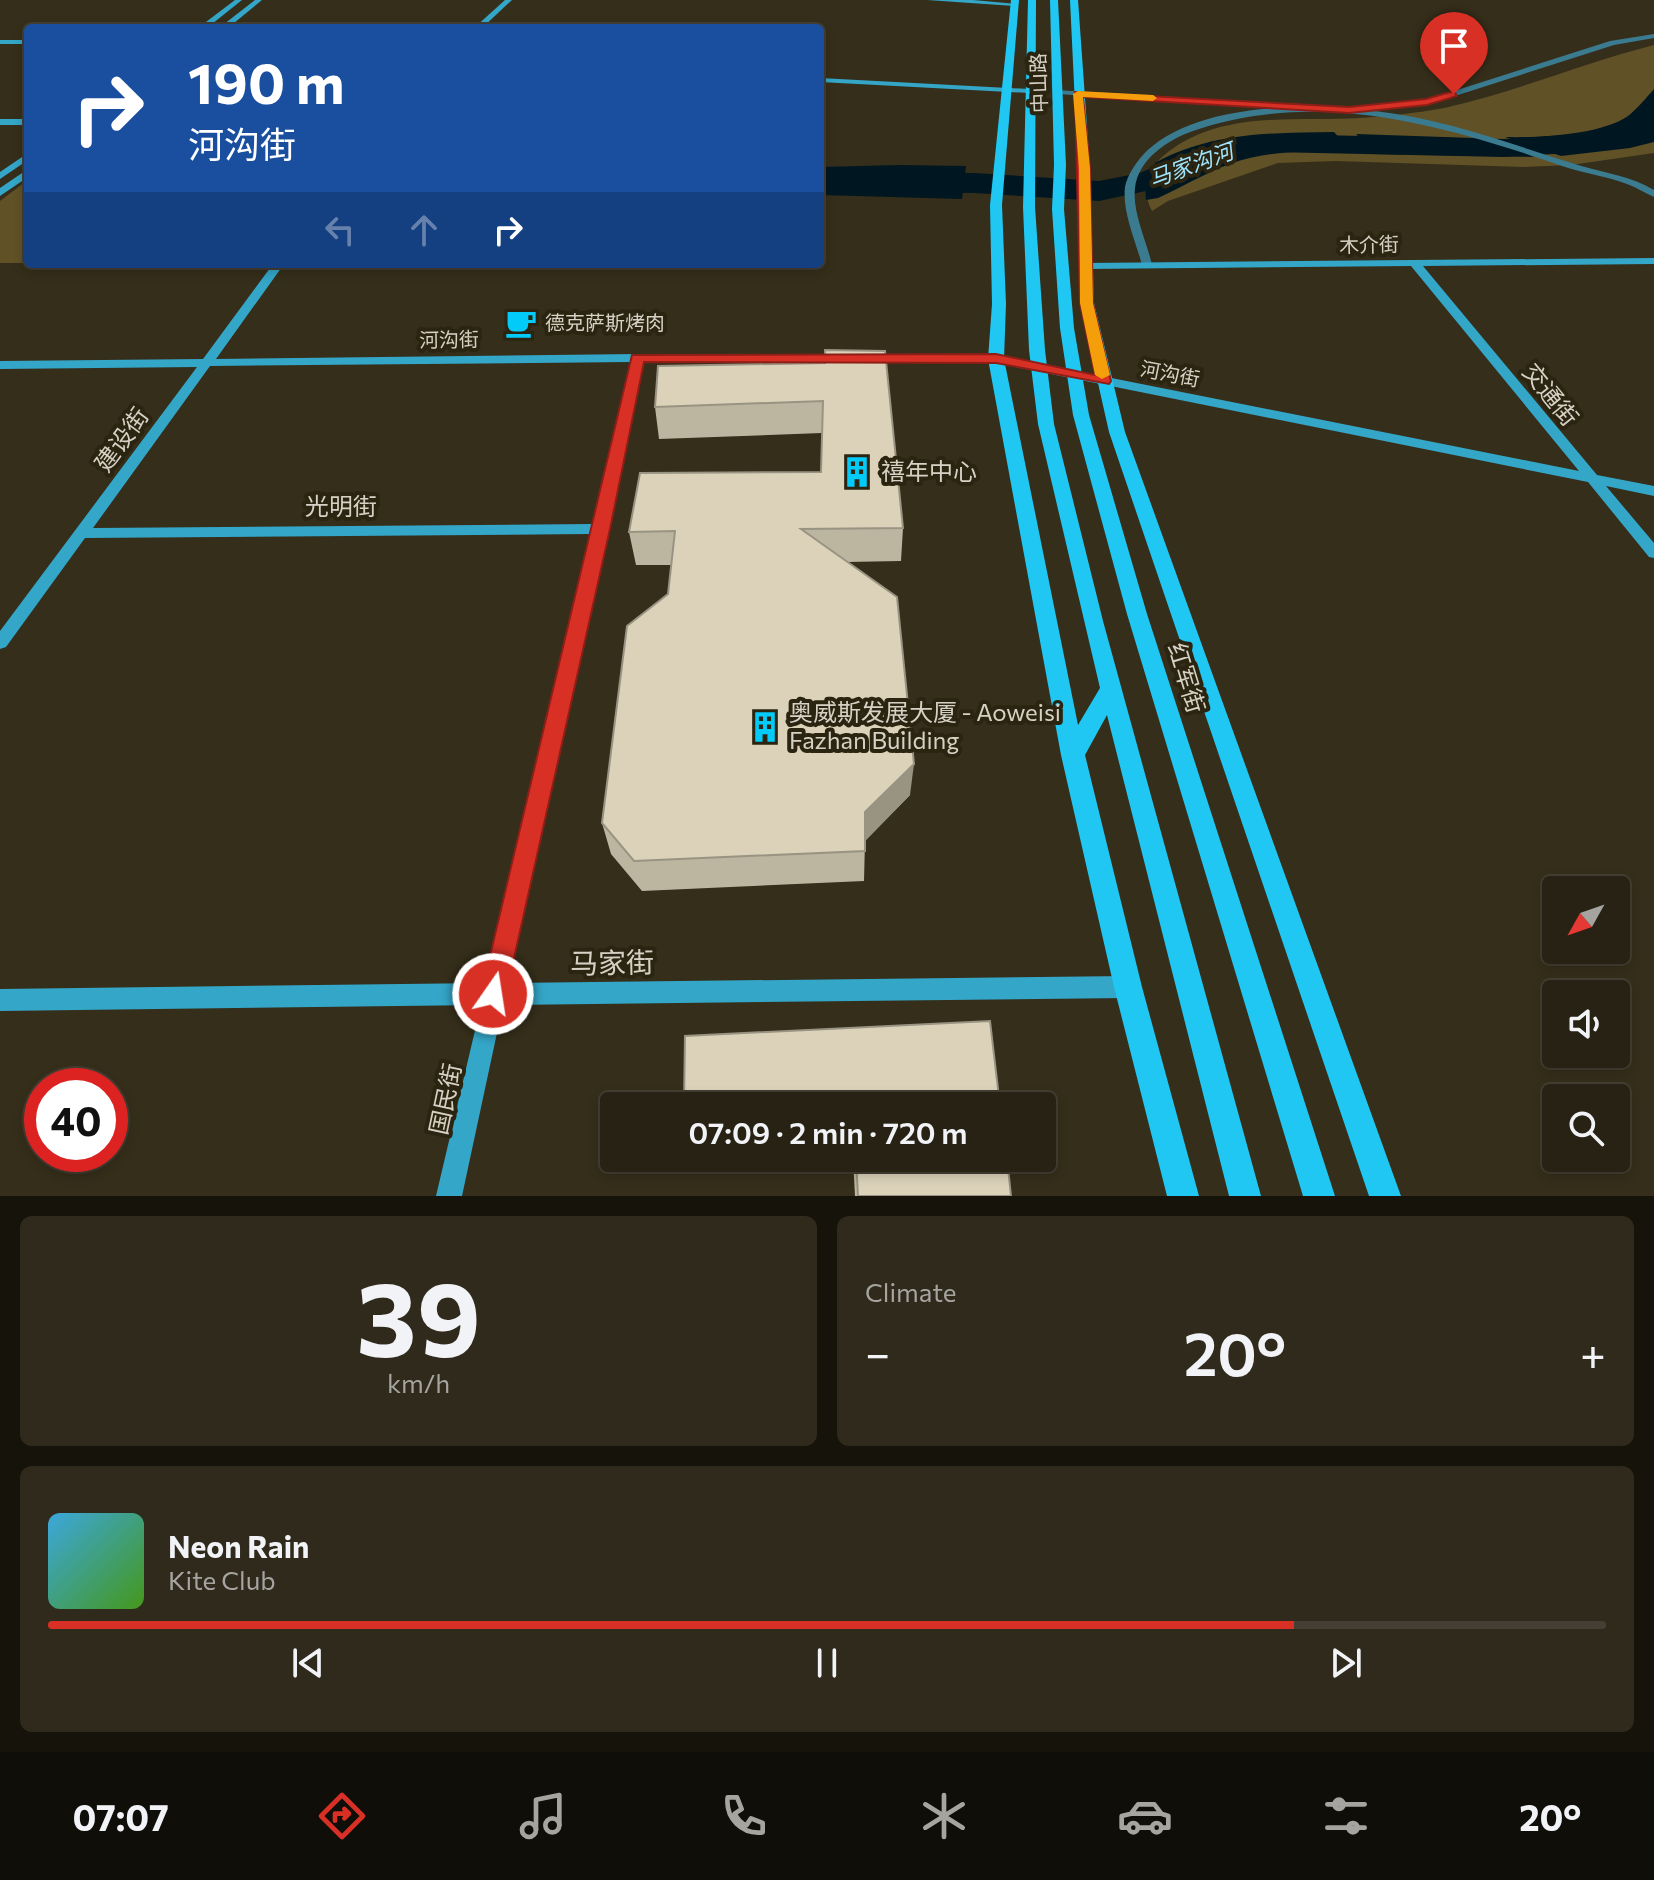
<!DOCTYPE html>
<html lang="en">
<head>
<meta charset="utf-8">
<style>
  body { margin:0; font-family:Commissioner,"Noto Sans SC",sans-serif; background:#302a1d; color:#f1f3f6; height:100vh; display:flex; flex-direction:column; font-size:30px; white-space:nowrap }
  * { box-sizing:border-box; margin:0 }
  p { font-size:26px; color:#a5a4a0 }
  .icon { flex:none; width:44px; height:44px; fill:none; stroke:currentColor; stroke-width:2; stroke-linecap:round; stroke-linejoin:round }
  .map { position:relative; height:1196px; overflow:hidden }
  .sheet { display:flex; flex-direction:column; gap:20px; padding:20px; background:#16130b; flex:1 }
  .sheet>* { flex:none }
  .guide { position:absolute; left:24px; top:24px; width:800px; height:244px; border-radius:8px; box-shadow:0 4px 12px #0003,0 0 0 2px #443f34; background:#1a4fa0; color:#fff; overflow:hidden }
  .needle { width:52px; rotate:230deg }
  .fabs { position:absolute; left:1542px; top:876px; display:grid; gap:16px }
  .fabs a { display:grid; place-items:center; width:88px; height:88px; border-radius:8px; background:#282214; box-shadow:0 4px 12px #0003,0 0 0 2px #443f34; font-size:40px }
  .speed { position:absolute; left:24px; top:1068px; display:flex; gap:16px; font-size:40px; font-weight:700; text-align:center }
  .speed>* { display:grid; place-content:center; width:104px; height:104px; border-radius:50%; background:#282214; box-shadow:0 4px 12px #0003,0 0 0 2px #443f34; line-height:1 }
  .speed .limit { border:12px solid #d22; background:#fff; color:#111 }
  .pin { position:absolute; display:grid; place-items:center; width:68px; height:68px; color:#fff; margin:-82px -34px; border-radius:50% 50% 50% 0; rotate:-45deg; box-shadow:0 0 8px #0007 }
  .pin .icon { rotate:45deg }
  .me { position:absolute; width:88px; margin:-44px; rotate:13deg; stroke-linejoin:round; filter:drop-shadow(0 0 6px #0008) }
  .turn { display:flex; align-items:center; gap:28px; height:168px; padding:0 32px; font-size:36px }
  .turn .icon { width:104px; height:104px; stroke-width:2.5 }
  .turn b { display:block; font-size:56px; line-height:68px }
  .lanes { display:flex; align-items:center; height:76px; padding:0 32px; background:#0003; justify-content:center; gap:40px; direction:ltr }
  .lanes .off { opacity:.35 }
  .big { font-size:60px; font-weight:600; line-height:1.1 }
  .sheet .widget { flex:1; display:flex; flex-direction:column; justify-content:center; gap:12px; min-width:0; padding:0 28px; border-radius:12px; background:#302a1d }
  .sheet .dial { align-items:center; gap:0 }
  .dial b { font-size:104px; line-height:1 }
  .song { display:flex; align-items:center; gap:24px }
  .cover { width:96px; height:96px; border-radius:12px; background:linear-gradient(135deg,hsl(200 70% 55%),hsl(100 70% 35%)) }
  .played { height:8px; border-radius:4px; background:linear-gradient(90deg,#d93025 80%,#443f34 80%) }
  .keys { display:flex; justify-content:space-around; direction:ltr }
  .heat { display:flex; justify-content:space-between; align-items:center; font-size:44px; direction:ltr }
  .sheet .tiles { flex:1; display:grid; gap:20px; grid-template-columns:1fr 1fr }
  .widget:last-child { grid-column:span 2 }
  .trip { position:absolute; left:600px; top:1092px; width:456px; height:80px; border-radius:8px; background:#282214; box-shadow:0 4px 12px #0003,0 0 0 2px #443f34; font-weight:600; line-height:80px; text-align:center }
  .tab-bar { display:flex; height:128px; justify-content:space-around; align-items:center; background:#100e08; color:#a5a4a0 }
  .tab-bar .icon { width:56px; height:56px }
  .tab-bar .selected { color:#d93025 }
  .tab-bar b { font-size:36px; color:#f1f3f6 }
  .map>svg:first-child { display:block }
  .green { fill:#605127 }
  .water { fill:#001721 }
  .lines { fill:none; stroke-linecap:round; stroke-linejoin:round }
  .river { fill:#001721; fill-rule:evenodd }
  .street { fill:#3b7b90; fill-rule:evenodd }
  .secondary { fill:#34a6c8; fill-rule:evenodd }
  .primary { fill:#20c7f3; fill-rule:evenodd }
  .wall { fill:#bcb59f }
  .shaded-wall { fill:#999382 }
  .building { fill:#dbd2b9; stroke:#999382; stroke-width:2 }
  .route { fill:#d93025; stroke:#8d1f18; stroke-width:2 }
  .slow { fill:#f59e0b }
  .labels { text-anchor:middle; stroke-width:8; stroke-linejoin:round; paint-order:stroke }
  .far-street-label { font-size:20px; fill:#d6d1c5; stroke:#2b2410 }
  .far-poi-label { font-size:20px; fill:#d6d1c5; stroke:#2b2410; text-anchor:start }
  .far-water-label { font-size:22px; font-style:italic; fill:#9ee5ff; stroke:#2b2410 }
  .street-label { font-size:24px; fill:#d6d1c5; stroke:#2b2410 }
  .poi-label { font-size:24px; fill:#d6d1c5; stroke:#2b2410; text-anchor:start }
  .near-street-label { font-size:28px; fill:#d6d1c5; stroke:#2b2410 }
</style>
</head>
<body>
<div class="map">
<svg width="1654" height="1196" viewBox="0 0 1654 1196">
  <rect width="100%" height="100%" fill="#352e1a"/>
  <g class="green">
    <path d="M 1654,45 L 1654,153 L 1571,165 L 1524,167 L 1336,161 L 1278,163 L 1168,201 L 1152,211 C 1142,193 1146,171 1162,157 C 1218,109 1292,122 1360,118 C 1387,116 1418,113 1444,108 C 1516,92 1583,63 1654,45 Z"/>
    <path d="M 25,182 L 28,182 L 28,263 L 0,263 L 0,201 Z"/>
  </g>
  <g class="water">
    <path d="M 1654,89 L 1654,142 L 1630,148 L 1561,156 L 1505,137 C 1537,138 1601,135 1628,116 C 1637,109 1646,98 1654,89 Z"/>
    <path d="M 1334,132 L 1351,151 C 1311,151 1270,150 1232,163 C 1207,172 1182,187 1158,198 L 1146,200 L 1145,186 L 1155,163 C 1211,132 1272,133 1334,132 Z"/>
    <path d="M 1356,134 L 1473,138 L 1535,157 L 1375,154 Z"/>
    <path d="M 899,165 L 966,166 L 962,199 L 820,195 L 820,167 Z"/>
  </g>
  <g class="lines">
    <path class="river" d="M 1654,111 L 1654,130 L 1586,152 L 1504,157 L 1266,152 L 1228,157 L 1160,188 L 1099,201 L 974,193 L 820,192 L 820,172 L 974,173 L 1099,181 L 1140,173 L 1210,142 L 1266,134 L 1504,139 L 1583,134 Z"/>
    <g class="street">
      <path d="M 1654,34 L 1654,38 L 1614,45 L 1430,104 L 1375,111 C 1446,119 1510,144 1578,165 C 1604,173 1631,176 1654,190 L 1654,197 C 1645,193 1636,187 1627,184 C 1606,176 1583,173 1562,166 C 1443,125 1318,88 1193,131 C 1169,139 1138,159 1135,188 C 1132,212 1147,242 1152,265 L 1147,268 L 1142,265 C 1136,242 1122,212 1125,187 C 1127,176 1135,164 1142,156 C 1191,102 1309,103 1375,111 L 1371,108 L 1372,106 L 1426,100 L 1610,41 Z"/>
      <path d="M 1055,90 L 1260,102 L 1264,105 L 1260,108 L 1058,94 Z"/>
    </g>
    <g class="secondary">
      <path d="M 235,0 L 242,0 L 207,28 L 198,28 Z"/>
      <path d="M 255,0 L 262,0 L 228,28 L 219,28 Z"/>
      <path d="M 505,0 L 512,0 L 482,28 L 474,28 Z"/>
      <path d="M 927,0 L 973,0 L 1017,4 L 1014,6 Z"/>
      <rect x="0" y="40" width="28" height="4"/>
      <path d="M 820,78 L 1029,89 L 1033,91 L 1029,93 L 820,82 Z"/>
      <rect x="0" y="119" width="28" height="6"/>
      <path d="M 28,153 L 28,160 L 0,179 L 0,172 Z"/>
      <path d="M 28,169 L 28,177 L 0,196 L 0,188 Z"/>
      <path d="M 1654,258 L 1654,264 L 1423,266 L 1597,475 L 1654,486 L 1654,496 L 1606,486 L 1654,543 L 1654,558 L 1649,557 L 1588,482 L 996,363 L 642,362 L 607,526 L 608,529 L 605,533 L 508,983 L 1128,976 L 1136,979 L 1139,987 L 1136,995 L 1128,998 L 503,1005 L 462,1196 L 436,1196 L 481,1005 L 0,1011 L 0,989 L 486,983 L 590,534 L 85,538 L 6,647 L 0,649 L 0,631 L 197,367 L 0,369 L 0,361 L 203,359 L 273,264 L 284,264 L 216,359 L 637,354 L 996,355 L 1579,471 L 1411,266 L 1085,269 L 1080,266 L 1085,263 ZM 630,362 L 592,524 L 93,528 L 210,366 Z"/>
    </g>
    <g class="primary">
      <path d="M 1011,0 L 1019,0 L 1002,205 L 1006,304 L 1004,359 L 1078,725 L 1100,688 L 1038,424 L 1029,350 L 1023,207 L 1028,0 L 1036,0 L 1035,207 L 1045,350 L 1054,424 L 1103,621 L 1261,1196 L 1229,1196 L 1107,715 L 1085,755 L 1142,987 L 1199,1196 L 1167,1196 L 1114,987 L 1061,755 L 988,359 L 992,304 L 990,205 Z"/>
      <path d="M 1050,0 L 1058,0 L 1066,165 L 1064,209 L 1074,328 L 1089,415 L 1147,614 L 1335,1196 L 1303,1196 L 1127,614 L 1073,415 L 1060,328 L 1052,209 L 1054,165 Z"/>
      <path d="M 1070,0 L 1078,0 L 1090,168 L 1094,303 L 1125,432 L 1401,1196 L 1369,1196 L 1109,432 L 1080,303 L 1078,168 Z"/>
    </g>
  </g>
  <g class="wall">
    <path d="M 825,363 L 903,528 L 901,561 L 847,562 L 910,795 L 865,841 L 864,881 L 642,891 L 611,854 L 602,823 L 668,594 L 671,565 L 636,565 L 629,532 L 821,472 L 822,433 L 659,439 L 655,407 Z"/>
    <path d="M 689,1158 L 800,1158 L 691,1165 Z"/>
    <path d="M 853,1158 L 1007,1158 L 1011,1196 L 855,1196 Z"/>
  </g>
  <path class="shaded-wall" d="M 914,764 L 910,795 L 864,842 L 865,812 Z"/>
  <g class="building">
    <path d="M 825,350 L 885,351 L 903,528 L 801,529 L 897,597 L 914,764 L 865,812 L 865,851 L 634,861 L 602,823 L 627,626 L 668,594 L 675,531 L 629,532 L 640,473 L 821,472 L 823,401 L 655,407 L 658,366 L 825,363 Z"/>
    <path d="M 990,1021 L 1000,1106 L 684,1106 L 685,1036 Z"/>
    <path d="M 856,1158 L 1007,1158 L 1011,1196 L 858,1196 Z"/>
  </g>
  <path class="route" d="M 1454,91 L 1457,96 L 1427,105 L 1349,113 L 1083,97 L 1090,168 L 1093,303 L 1111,381 L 1109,384 L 996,363 L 644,362 L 610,529 L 506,994 L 502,1003 L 493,1007 L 484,1003 L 481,994 L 632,355 L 996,354 L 1095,375 L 1080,303 L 1075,92 L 1349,107 L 1426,99 Z"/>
  <path class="slow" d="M 1078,91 L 1153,95 L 1157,98 L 1153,101 L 1083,97 L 1090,168 L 1093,303 L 1110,375 L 1102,379 L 1095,375 L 1080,303 L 1079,168 L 1073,94 Z"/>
  <defs>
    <symbol id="cafe-bare" viewBox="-9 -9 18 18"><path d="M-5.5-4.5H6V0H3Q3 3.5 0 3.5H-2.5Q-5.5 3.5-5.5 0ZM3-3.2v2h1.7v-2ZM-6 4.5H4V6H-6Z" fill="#03cbf9" stroke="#2b2410" stroke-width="2.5" paint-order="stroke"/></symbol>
    <symbol id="building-bare" viewBox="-9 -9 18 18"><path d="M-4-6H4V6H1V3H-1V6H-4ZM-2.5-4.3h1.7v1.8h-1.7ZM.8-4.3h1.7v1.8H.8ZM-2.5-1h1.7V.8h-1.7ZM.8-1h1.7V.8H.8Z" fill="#03cbf9" stroke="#2b2410" stroke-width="2.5" paint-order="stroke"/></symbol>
  </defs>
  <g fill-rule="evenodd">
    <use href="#cafe-bare" x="499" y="301" width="44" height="44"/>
    <use href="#building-bare" x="835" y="450" width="44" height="44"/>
    <use href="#building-bare" x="743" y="705" width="44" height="44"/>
  </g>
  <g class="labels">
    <g class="far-street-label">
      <text transform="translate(1039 83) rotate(-92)" y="7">中山路</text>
      <text transform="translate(1369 245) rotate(-1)" y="7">木介街</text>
      <text transform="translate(449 340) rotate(-1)" y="7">河沟街</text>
      <text transform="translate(1170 374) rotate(11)" y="7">河沟街</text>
    </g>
    <g class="far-poi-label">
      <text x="545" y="330">德克萨斯烤肉</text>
    </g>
    <g class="far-water-label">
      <text transform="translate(1191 165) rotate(-20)" y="8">马家沟河</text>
    </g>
    <g class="street-label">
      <text transform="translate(1550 395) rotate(51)" y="8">交通街</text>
      <text transform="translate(122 440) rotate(-54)" y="8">建设街</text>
      <text x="341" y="515">光明街</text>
      <text transform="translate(1186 678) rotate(73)" y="8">红军街</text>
      <text transform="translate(446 1099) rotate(-78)" y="8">国民街</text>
    </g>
    <g class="poi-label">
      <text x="881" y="480">禧年中心</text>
      <text x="789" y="721">奥威斯发展大厦 - Aoweisi<tspan x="789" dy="28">Fazhan Building</tspan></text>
    </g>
    <g class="near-street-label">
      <text transform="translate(612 963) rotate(-1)" y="10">马家街</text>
    </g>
  </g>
</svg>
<div class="fabs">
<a><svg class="needle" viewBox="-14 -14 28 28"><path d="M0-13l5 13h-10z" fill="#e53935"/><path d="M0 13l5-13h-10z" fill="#a5a4a0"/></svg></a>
<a><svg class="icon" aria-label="sound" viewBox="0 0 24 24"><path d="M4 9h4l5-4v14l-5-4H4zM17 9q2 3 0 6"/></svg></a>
<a><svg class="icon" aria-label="search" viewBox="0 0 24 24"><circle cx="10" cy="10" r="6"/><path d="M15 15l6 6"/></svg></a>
</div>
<div class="speed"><div class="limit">40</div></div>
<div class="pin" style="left:1454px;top:94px;background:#d93025"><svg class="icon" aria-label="arrive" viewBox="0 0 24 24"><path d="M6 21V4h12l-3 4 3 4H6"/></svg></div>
<svg class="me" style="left:493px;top:994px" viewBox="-20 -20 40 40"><circle r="17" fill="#d93025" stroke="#fff" stroke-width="3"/><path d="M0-11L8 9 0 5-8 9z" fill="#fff"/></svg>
<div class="trip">07:09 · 2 min · 720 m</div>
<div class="guide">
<div class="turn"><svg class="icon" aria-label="right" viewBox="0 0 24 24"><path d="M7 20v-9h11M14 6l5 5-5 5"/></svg><div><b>190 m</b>河沟街</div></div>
<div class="lanes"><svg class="icon off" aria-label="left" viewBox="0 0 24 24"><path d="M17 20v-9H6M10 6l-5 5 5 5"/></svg><svg class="icon off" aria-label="ahead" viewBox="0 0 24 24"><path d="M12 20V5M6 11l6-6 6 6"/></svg><svg class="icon" aria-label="right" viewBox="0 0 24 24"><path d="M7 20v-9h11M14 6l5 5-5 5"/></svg></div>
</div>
</div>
<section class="sheet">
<div class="tiles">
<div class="widget dial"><b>39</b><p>km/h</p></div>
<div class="widget"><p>Climate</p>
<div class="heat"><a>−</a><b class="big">20°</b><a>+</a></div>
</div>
<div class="widget">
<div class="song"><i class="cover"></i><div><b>Neon Rain</b><p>Kite Club</p></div></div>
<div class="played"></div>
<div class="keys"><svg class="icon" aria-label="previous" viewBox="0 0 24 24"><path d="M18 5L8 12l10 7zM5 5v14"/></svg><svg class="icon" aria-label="pause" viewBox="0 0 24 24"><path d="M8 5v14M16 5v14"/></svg><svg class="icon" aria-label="next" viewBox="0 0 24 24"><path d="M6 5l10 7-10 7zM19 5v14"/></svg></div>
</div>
</div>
</section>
<nav class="tab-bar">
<b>07:07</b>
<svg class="icon selected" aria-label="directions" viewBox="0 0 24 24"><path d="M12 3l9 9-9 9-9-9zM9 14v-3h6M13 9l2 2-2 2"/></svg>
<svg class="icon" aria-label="music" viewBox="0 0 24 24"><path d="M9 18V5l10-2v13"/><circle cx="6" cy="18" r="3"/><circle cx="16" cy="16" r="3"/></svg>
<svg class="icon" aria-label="phone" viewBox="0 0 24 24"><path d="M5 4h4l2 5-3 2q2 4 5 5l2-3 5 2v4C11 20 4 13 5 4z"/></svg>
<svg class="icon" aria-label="climate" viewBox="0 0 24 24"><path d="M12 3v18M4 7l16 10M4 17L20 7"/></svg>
<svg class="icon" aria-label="car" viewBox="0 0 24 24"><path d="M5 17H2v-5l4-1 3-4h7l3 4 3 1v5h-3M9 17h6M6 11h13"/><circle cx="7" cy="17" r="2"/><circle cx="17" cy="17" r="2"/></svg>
<svg class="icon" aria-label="filters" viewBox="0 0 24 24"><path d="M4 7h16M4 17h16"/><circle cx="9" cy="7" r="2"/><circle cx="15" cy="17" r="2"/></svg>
<b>20°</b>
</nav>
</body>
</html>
